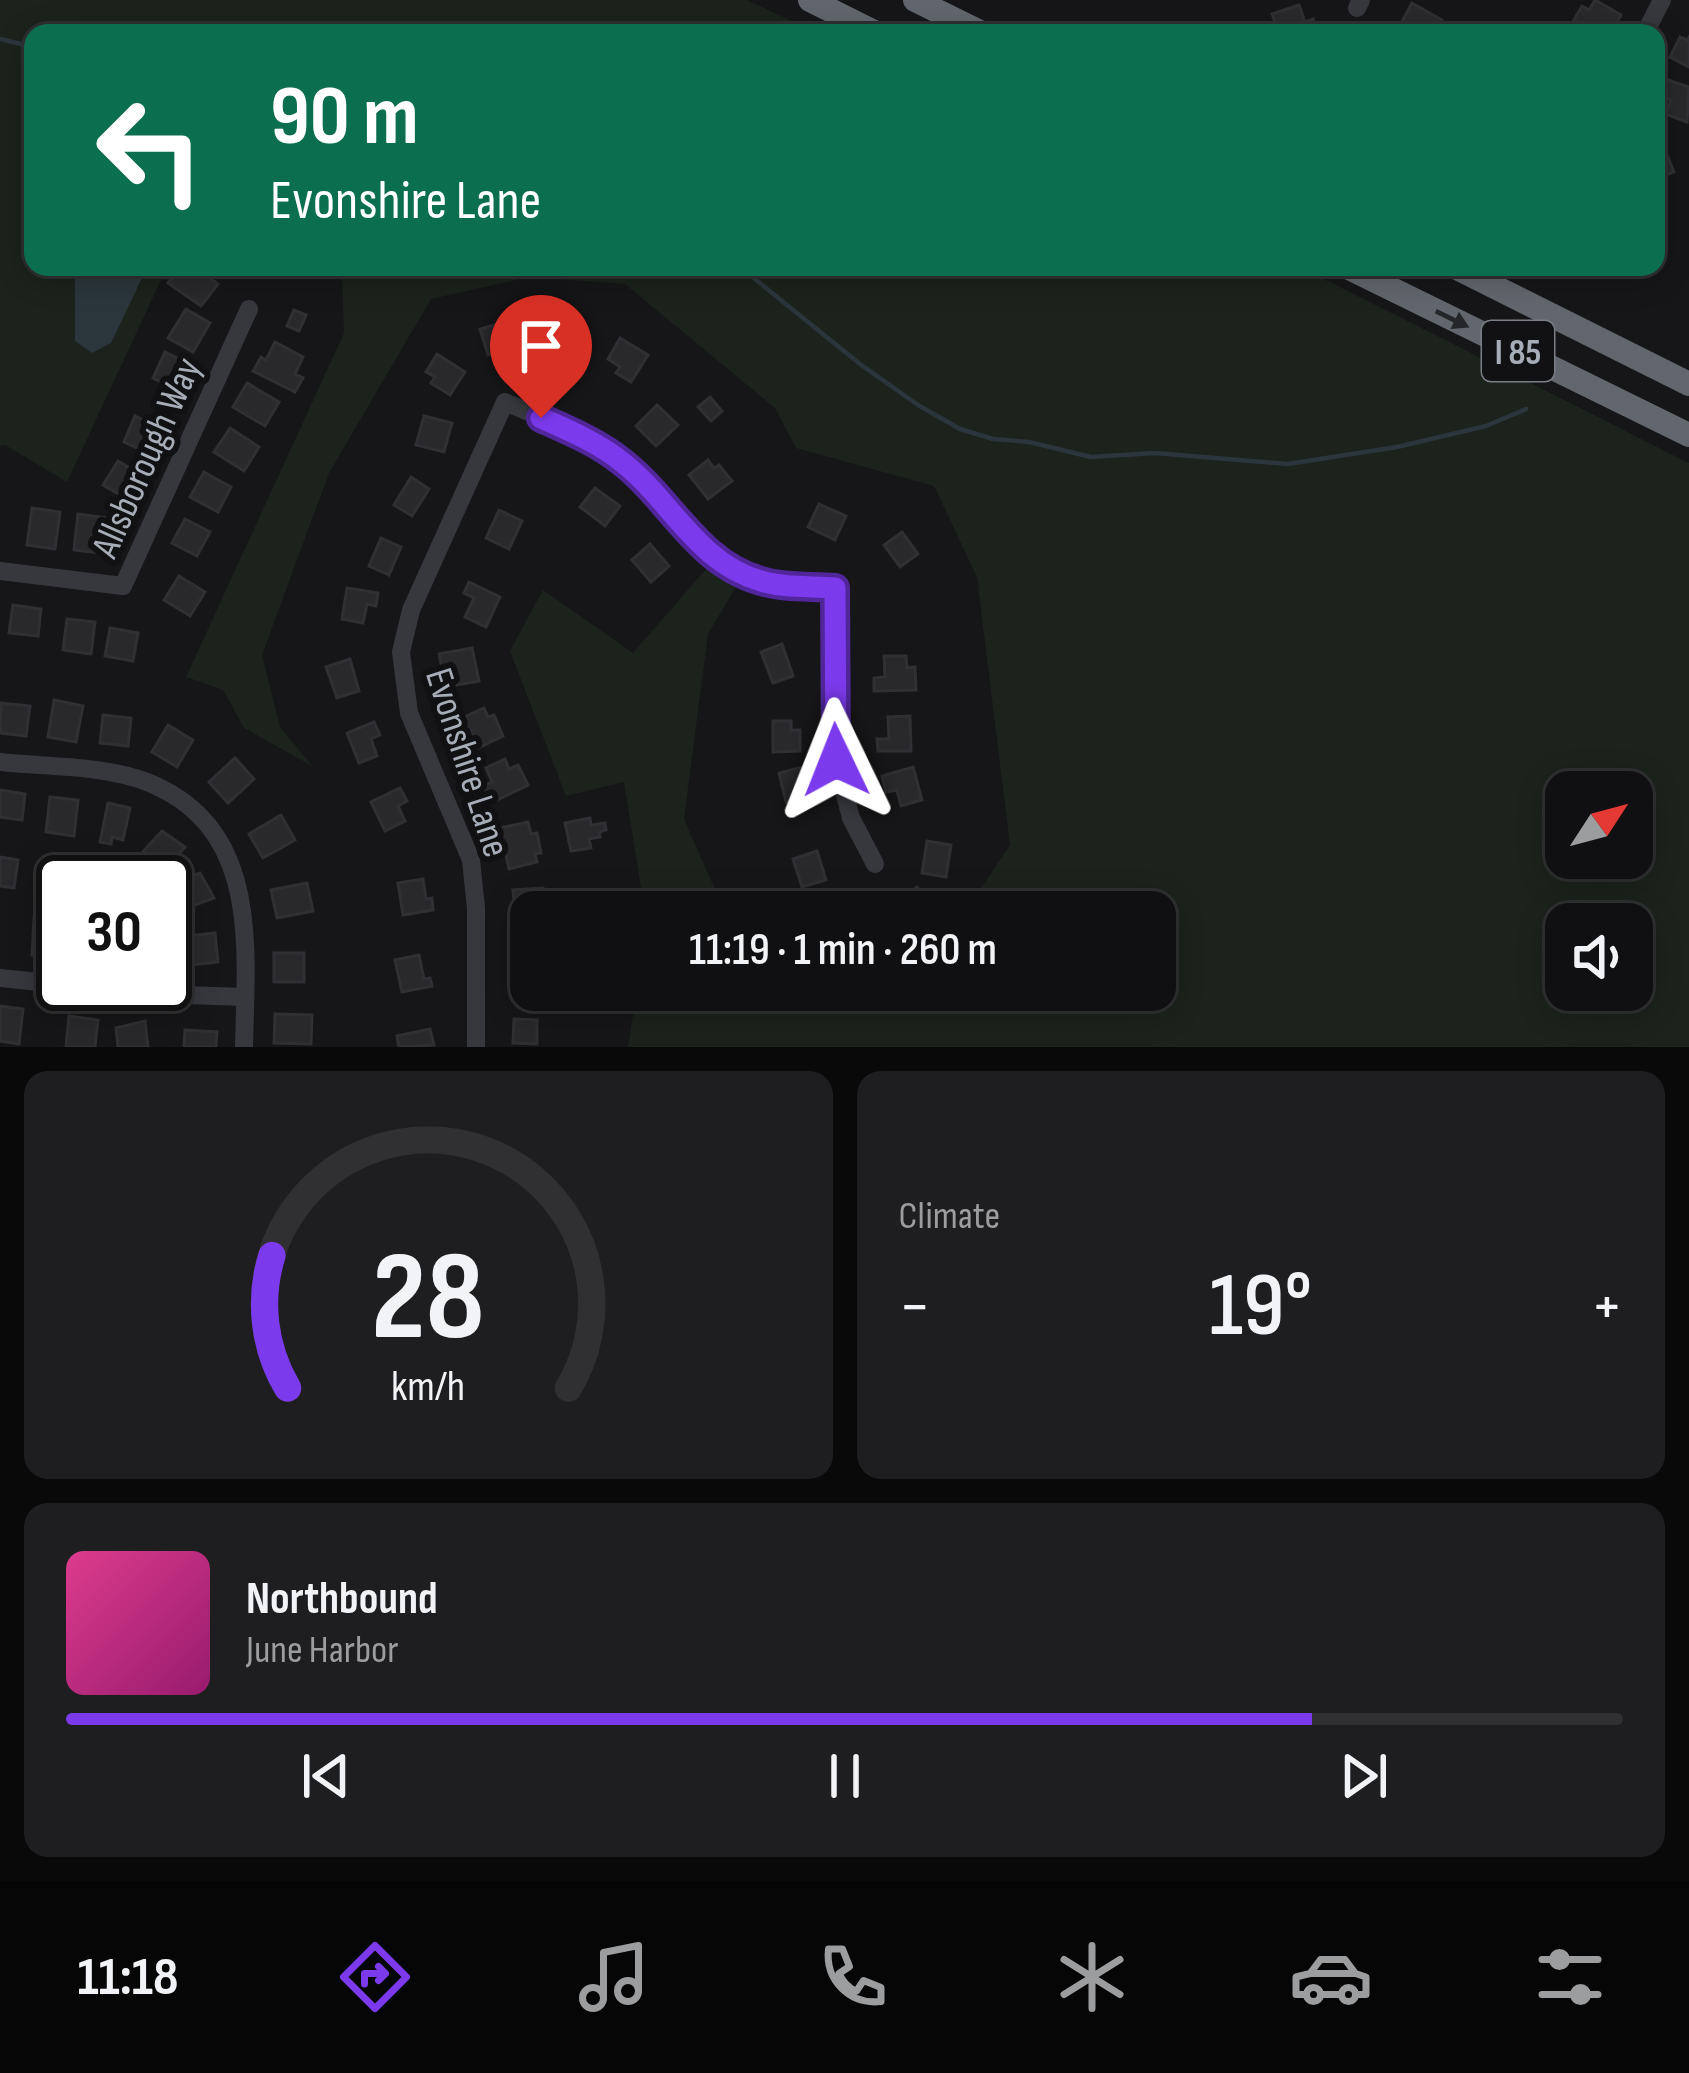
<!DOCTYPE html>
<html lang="en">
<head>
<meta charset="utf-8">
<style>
  body { margin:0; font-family:"Sofia Sans Condensed",sans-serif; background:#1e1e20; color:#f1f3f6; height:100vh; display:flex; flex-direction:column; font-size:45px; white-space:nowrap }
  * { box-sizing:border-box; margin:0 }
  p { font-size:39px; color:#9c9d9f }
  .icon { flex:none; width:66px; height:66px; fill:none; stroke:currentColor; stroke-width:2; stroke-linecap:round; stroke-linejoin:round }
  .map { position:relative; height:1047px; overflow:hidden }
  .drawer { display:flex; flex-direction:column; gap:24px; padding:24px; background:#09090a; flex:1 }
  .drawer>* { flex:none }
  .top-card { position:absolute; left:24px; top:24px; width:1641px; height:252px; border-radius:24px; box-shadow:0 6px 30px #0003,0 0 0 3px #303032; background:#0b6e4f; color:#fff; overflow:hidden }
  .needle { width:78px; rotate:54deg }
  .controls { position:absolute; left:1545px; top:771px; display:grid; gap:24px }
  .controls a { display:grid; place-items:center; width:108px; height:108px; border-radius:24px; background:#101012; box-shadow:0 6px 30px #0003,0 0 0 3px #303032; font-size:60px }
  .speed { position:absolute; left:36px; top:855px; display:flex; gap:24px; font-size:60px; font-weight:700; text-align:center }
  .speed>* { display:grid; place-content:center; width:156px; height:156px; border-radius:50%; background:#101012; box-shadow:0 6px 30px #0003,0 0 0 3px #303032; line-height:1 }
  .speed .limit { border:6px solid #111; border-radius:18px; background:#fff; color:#111 }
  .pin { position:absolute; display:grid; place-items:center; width:102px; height:102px; color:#fff; margin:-123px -51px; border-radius:50% 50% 50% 0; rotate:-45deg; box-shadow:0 0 12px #0007 }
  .pin .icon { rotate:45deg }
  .me { position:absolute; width:132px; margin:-66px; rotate:358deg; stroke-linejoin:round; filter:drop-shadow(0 0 9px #0008) }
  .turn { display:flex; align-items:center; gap:42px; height:252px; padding:0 48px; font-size:54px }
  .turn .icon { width:156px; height:156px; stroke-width:2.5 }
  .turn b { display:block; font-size:84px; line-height:102px }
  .big { font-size:90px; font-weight:600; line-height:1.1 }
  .drawer .card { flex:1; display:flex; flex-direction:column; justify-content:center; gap:18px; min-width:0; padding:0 42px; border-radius:24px; background:#1e1e20 }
  .drawer .dial { align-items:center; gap:0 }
  .dial svg { height:312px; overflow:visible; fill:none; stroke:#303032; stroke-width:7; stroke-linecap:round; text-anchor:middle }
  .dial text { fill:#f1f3f6; stroke:none }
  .song { display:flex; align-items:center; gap:36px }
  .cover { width:144px; height:144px; border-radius:18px; background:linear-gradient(135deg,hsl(330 70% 55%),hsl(320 70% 35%)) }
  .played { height:12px; border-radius:6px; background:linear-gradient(90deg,#7c3aed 80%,#303032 80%) }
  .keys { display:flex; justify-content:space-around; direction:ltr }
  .heat { display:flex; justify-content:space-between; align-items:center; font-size:66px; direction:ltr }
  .drawer .tiles { flex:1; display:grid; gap:24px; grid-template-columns:1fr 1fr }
  .card:last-child { grid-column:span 2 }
  .trip { position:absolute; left:510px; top:891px; width:666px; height:120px; border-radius:24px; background:#101012; box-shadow:0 6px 30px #0003,0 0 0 3px #303032; font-weight:600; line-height:120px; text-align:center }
  .tabs { display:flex; height:192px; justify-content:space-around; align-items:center; background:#060607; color:#9c9d9f }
  .tabs .icon { width:84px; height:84px }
  .tabs .on { color:#7c3aed }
  .tabs b { font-size:54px; color:#f1f3f6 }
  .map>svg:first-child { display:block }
  .green { fill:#1b231c; fill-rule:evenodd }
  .water { fill:#2b363c }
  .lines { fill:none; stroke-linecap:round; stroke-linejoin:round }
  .stream { stroke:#2b363c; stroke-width:4.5 }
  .building { fill:#29292c; stroke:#303034; stroke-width:3 }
  .minor { stroke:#36383d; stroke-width:18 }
  .highway { stroke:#62666e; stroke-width:24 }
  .oneway { fill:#25262a }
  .route-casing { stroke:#51269a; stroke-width:30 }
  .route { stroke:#7c3aed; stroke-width:21 }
  .labels { text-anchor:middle; stroke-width:12; stroke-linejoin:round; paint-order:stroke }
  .shield { fill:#111113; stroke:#7a7e86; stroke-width:3 }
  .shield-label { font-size:36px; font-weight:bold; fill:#a7adb8 }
  .street-label { font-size:39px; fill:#a7adb8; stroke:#111113 }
</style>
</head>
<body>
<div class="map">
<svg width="1689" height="1047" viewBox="0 0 1689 1047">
  <rect width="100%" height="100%" fill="#161618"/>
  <g class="green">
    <path d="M 0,0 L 747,0 L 817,33 L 33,33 L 33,267 L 75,267 L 75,341 L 142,278 L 144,267 L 167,267 L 67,482 L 5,445 L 0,446 Z"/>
    <path d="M 342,267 L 1300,267 L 1689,463 L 1689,1047 L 628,1047 L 637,990 L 1155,990 L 1155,912 L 965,912 L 1010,845 L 977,577 L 934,486 L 796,448 L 775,408 L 625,284 L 529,277 L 431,299 L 329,473 L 262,655 L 280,727 L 312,766 L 244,728 L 223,690 L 186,677 L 344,333 ZM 1566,792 L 1632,792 L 1632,858 L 1566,858 ZM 1566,924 L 1632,924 L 1632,990 L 1566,990 Z"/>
    <path d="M 707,568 L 737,585 L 708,634 L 684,819 L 725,912 L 645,912 L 624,782 L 566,796 L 510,651 L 543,590 L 633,653 Z"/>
  </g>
  <path class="water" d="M 75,267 L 144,267 L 142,278 L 111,343 L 92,353 L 75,341 Z"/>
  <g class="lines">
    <g class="stream">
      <path d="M 0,39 L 33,47"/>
      <path d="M 740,267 L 860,364 L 918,405 L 960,429 L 993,439 L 1029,442 L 1091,457 L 1155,453 L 1288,464 L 1397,447 L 1486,426 L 1526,409"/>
    </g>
  </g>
  <g class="building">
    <path d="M 1595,0 L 1621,15 L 1611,33 L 1586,33 L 1571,25 L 1582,6 L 1589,10 Z"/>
    <path d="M 1412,3 L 1442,20 L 1435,33 L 1396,33 Z"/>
    <path d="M 1299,5 L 1305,22 L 1313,19 L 1317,33 L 1279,33 L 1272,14 Z"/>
    <path d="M 1680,37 L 1687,40 L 1689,37 L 1689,67 L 1670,57 Z"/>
    <path d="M 1668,80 L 1689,87 L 1687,122 L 1666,114 L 1671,100 L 1662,96 Z"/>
    <path d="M 1664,148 L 1674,172 L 1656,179 L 1656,151 Z"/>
    <path d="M 180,267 L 195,267 L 218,284 L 201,306 L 168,283 Z"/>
    <path d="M 186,309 L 210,323 L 193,352 L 168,338 Z"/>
    <path d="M 294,310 L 306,315 L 299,331 L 287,326 Z"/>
    <path d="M 508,321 L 516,347 L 488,355 L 480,329 Z"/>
    <path d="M 544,331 L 573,337 L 567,365 L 537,358 Z"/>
    <path d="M 620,338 L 648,355 L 631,382 L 616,373 L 620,367 L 608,359 Z"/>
    <path d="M 275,342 L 303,357 L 295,374 L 303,378 L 295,392 L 253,371 L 261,357 L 266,360 Z"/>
    <path d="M 165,352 L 193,366 L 181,392 L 153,378 Z"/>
    <path d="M 437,354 L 465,372 L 450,395 L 431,383 L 435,377 L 426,372 Z"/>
    <path d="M 247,383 L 279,402 L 265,426 L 233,407 Z"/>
    <path d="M 710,397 L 722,411 L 711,421 L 698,407 Z"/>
    <path d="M 657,405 L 678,425 L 656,446 L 636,426 Z"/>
    <path d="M 135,416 L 164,429 L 152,455 L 124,442 Z"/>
    <path d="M 424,416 L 452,423 L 444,452 L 416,445 Z"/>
    <path d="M 230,428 L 259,447 L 244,471 L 214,452 Z"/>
    <path d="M 708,460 L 714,468 L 719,465 L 732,481 L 708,499 L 689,475 Z"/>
    <path d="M 118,461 L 143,476 L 129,500 L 103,485 Z"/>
    <path d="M 204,472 L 231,487 L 218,512 L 190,497 Z"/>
    <path d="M 411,477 L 429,489 L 412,516 L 394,505 Z"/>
    <path d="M 595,488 L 620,506 L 605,526 L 580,507 Z"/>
    <path d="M 819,504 L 846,516 L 835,540 L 808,527 Z"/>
    <path d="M 32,508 L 60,512 L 55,549 L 27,545 Z"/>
    <path d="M 499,510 L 522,521 L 509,549 L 486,538 Z"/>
    <path d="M 78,514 L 107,518 L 102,553 L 74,550 Z"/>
    <path d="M 185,519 L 210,532 L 197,556 L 172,543 Z"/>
    <path d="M 902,532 L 918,554 L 900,567 L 884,545 Z"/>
    <path d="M 381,538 L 401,547 L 389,575 L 369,566 Z"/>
    <path d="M 650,544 L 669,566 L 651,582 L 632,560 Z"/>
    <path d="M 179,576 L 205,592 L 190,616 L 164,600 Z"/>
    <path d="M 469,582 L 500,597 L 486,627 L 465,617 L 474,598 L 464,593 Z"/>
    <path d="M 347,588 L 378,593 L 376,606 L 367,604 L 363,623 L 342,619 Z"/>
    <path d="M 13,605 L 41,609 L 38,636 L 9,633 Z"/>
    <path d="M 67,619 L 95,622 L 91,654 L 63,650 Z"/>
    <path d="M 110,628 L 138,633 L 133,661 L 105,656 Z"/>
    <path d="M 782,644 L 793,676 L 773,683 L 761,652 Z"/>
    <path d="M 472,648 L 479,681 L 456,685 L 452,667 L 442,669 L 439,654 Z"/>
    <path d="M 884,656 L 906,656 L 907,668 L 915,667 L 916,690 L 874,691 L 874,678 L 885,677 Z"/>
    <path d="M 350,659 L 359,691 L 337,698 L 326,667 Z"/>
    <path d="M 54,700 L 83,706 L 76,742 L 48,737 Z"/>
    <path d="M 1,703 L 30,706 L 26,736 L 0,733 Z"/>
    <path d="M 484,708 L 488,717 L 494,715 L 503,736 L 478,748 L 470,731 L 462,735 L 456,721 Z"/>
    <path d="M 103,715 L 131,718 L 128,746 L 100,743 Z"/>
    <path d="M 910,716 L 911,751 L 878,751 L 877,739 L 889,739 L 888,717 Z"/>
    <path d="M 773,721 L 791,721 L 791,730 L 800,730 L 800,751 L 773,752 Z"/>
    <path d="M 374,722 L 380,735 L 371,739 L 377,756 L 359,763 L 347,733 Z"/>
    <path d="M 168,725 L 193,740 L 177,767 L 152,752 Z"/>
    <path d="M 235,758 L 254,779 L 228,803 L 209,782 Z"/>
    <path d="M 505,759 L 509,769 L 518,765 L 528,785 L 491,803 L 483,786 L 492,782 L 486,768 Z"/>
    <path d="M 803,767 L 810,797 L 786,802 L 779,773 Z"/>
    <path d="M 913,767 L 922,800 L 901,806 L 897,790 L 886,792 L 882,776 Z"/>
    <path d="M 400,788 L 407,801 L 398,806 L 405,821 L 385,831 L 371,802 Z"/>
    <path d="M 0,790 L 25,794 L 22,820 L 0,817 Z"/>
    <path d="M 50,797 L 78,800 L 74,836 L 46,832 Z"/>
    <path d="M 108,803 L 130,808 L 123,840 L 112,837 L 111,844 L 100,842 Z"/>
    <path d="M 281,815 L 295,840 L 263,858 L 249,834 Z"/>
    <path d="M 590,818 L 591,825 L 605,823 L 606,830 L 599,832 L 600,837 L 589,839 L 591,848 L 571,851 L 565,823 Z"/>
    <path d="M 528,822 L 531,834 L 537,833 L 541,853 L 535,854 L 537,862 L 509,869 L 500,828 Z"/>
    <path d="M 162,831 L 185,847 L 162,873 L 141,854 Z"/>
    <path d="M 927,841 L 951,845 L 946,877 L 922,873 Z"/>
    <path d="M 817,851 L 826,880 L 802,887 L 793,859 Z"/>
    <path d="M 0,857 L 18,860 L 14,888 L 0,886 Z"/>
    <path d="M 200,873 L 214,898 L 184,909 L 174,882 Z"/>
    <path d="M 423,879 L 426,899 L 432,898 L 433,910 L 403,915 L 398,883 Z"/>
    <path d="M 307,883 L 313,911 L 277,918 L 271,890 Z"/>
    <path d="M 917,887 L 930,905 L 921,912 L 897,912 L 892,905 Z"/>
    <path d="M 543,888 L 545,912 L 531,912 L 531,924 L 516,925 L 513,890 Z"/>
    <path d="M 833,890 L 858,908 L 855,912 L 825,912 L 820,908 Z"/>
    <path d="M 34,918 L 63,920 L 61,957 L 32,955 Z"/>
    <path d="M 215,933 L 218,962 L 190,965 L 187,936 Z"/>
    <rect x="274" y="953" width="30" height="29"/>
    <path d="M 531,954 L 531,987 L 515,988 L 512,955 Z"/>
    <path d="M 419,955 L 424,979 L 430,978 L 432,986 L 402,992 L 395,960 Z"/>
    <path d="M 0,1006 L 23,1009 L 19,1044 L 0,1041 Z"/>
    <path d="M 275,1014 L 312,1015 L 311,1044 L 274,1043 Z"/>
    <path d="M 69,1016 L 98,1020 L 95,1047 L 66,1047 Z"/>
    <path d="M 514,1019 L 537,1020 L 537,1044 L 513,1043 Z"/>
    <path d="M 145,1021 L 148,1047 L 118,1047 L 116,1028 Z"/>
    <path d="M 430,1029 L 434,1045 L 399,1047 L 397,1036 Z"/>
    <path d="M 185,1030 L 217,1032 L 216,1047 L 184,1047 Z"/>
  </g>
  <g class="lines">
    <g class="minor">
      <path d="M 1357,8 L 1361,0"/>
      <path d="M 1645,33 L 1662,0"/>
      <path d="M 0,571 L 123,586 L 249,309"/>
      <path d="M 0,762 C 46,767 103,765 147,782 C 261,827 246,947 244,1047"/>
      <path d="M 0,978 L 156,994 L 245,997"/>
      <path d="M 476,1047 L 476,908 L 471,860 L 409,713 L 401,652 L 411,610 L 505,402 C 544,419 587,435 621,460 C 672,499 696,562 760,581 C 783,588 811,586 835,588 L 836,761 L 851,818 L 875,864"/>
    </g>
    <g class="highway">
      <path d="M 810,0 L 876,33"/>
      <path d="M 915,0 L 982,33"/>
      <path d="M 1347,267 L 1689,435"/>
      <path d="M 1455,267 L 1689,384"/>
    </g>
  </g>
  <defs><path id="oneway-solid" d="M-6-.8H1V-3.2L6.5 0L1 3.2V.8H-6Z" transform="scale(3)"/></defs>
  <use class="oneway" href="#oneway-solid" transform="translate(1452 319) rotate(26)"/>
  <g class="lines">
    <defs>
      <path id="route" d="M 541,418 C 568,430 599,443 622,462 C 671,500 697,563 761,581 C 783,588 811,586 835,588 L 836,760"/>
    </defs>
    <use href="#route" class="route-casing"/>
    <use href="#route" class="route"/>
  </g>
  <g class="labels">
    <rect class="shield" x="1482" y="321" width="72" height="60" rx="9"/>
    <g class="shield-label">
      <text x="1518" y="364">I 85</text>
    </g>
    <g class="street-label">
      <text transform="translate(145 457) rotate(-66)" y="14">Allsborough Way</text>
      <text transform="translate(469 762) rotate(72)" y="14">Evonshire Lane</text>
    </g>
  </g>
</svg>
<div class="controls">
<a><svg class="needle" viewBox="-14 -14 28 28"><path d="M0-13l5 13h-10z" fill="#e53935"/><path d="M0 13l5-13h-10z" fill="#9c9d9f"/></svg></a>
<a><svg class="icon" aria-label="sound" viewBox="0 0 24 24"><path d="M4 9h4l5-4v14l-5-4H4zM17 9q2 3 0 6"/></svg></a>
</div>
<div class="speed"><div class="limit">30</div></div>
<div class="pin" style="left:541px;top:418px;background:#d93025"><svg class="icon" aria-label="arrive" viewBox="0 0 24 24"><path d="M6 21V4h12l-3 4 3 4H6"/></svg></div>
<svg class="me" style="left:836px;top:760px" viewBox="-20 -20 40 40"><path d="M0-17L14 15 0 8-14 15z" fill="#7c3aed" stroke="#fff" stroke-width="4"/></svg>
<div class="trip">11:19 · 1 min · 260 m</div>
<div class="top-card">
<div class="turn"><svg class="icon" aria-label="left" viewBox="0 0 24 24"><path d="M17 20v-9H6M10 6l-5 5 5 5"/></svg><div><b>90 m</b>Evonshire Lane</div></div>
</div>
</div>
<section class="drawer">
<div class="tiles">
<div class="card dial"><svg viewBox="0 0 100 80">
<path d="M14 69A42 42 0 1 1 86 69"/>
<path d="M14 69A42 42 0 0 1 10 35" stroke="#7c3aed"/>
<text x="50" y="56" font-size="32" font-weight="700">28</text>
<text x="50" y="72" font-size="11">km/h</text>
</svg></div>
<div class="card"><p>Climate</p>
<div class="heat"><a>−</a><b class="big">19°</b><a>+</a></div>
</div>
<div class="card">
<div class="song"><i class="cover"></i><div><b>Northbound</b><p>June Harbor</p></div></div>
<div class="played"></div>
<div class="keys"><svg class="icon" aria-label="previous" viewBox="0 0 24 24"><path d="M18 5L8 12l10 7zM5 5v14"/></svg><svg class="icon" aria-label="pause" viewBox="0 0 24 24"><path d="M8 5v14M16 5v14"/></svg><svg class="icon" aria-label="next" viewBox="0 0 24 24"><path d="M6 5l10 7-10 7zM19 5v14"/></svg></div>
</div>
</div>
</section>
<nav class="tabs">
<b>11:18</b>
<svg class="icon on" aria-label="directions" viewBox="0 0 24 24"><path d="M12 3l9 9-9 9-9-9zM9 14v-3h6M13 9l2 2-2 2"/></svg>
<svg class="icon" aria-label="music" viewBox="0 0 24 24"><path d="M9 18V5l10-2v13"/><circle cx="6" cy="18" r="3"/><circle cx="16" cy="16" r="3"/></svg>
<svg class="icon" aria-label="phone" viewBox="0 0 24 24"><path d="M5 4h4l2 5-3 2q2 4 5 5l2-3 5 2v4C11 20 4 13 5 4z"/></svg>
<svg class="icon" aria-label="climate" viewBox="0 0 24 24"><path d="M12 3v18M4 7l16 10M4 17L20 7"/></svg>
<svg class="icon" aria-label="car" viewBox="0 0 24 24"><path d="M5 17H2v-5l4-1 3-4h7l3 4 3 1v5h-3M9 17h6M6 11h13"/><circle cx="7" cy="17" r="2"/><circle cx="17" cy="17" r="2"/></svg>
<svg class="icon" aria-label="filters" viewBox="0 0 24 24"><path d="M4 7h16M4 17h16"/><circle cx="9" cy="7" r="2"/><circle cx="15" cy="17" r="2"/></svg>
</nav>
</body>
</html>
